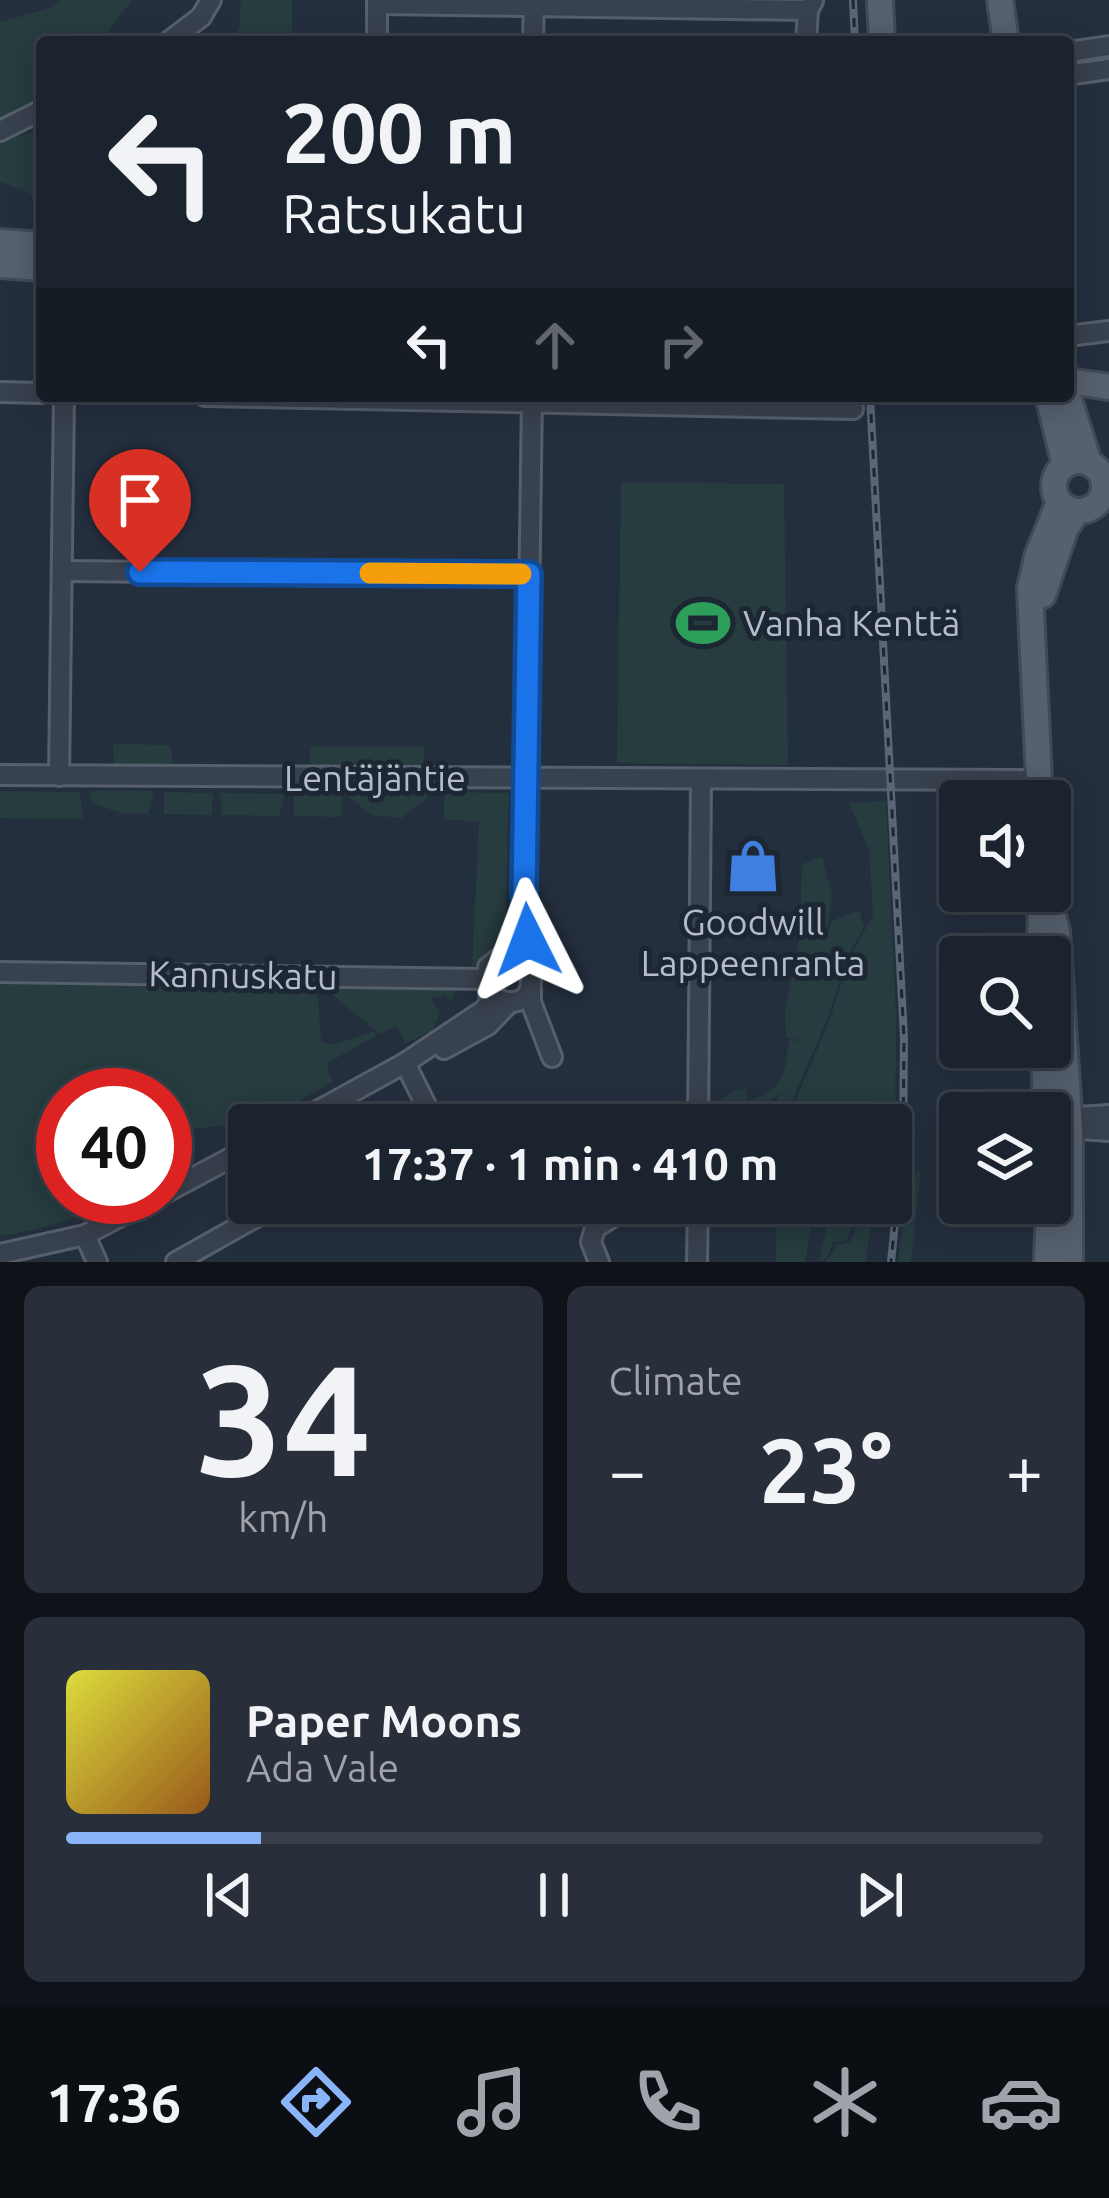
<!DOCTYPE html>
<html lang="en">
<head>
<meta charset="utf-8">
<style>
  body { margin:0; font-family:Ubuntu,sans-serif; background:#282f3a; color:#f1f3f6; height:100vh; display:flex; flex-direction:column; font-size:45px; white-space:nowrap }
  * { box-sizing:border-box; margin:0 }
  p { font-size:39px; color:#a0a4aa }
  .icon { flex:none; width:66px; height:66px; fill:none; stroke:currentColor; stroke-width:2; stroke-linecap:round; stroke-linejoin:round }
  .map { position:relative; height:1262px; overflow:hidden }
  .details { display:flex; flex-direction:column; gap:24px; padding:24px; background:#0f1319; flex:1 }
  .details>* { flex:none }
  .hud { position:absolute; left:36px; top:36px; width:1038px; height:366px; border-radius:12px; box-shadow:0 6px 30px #0003,0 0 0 3px #39404a; background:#1b232e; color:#f1f3f6; overflow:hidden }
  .buttons { position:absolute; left:939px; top:780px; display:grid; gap:24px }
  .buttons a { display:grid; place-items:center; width:132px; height:132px; border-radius:12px; background:#1b232e; box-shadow:0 6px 30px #0003,0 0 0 3px #39404a; font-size:60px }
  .speed { position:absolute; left:36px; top:1068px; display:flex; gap:24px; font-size:60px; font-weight:700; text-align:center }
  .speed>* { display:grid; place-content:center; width:156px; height:156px; border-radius:50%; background:#1b232e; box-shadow:0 6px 30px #0003,0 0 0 3px #39404a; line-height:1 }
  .speed .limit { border:18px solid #d22; background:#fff; color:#111 }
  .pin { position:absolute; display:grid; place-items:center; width:102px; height:102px; color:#fff; margin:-123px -51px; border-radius:50% 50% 50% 0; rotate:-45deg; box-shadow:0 0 12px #0007 }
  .pin .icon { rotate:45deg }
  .me { position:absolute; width:132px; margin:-66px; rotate:357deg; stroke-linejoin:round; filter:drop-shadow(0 0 9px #0008) }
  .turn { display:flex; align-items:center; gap:42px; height:252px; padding:0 48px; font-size:54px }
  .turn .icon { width:156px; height:156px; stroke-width:2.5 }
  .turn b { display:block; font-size:84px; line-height:102px }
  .lanes { display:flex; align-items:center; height:114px; padding:0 48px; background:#0003; justify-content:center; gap:60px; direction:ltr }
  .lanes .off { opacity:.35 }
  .big { font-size:90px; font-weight:600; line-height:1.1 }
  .details .card { flex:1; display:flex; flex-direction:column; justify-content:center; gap:18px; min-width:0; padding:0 42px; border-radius:18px; background:#282f3a }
  .details .dial { align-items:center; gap:0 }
  .dial b { font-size:156px; line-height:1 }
  .song { display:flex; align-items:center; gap:36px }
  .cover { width:144px; height:144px; border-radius:18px; background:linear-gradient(135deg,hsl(60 70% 55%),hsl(30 70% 35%)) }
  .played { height:12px; border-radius:6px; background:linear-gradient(90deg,#8ab4f8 20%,#39404a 20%) }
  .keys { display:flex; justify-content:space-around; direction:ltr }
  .heat { display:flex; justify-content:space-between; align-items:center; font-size:66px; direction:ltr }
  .details .tiles { flex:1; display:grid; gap:24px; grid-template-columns:1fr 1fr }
  .card:last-child { grid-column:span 2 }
  .trip { position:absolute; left:228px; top:1104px; width:684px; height:120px; border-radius:12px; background:#1b232e; box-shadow:0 6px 30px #0003,0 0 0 3px #39404a; font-weight:600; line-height:120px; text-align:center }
  .menu { display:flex; height:192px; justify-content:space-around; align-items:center; background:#0b0e12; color:#a0a4aa }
  .menu .icon { width:84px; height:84px }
  .menu .selected { color:#8ab4f8 }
  .menu b { font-size:54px; color:#f1f3f6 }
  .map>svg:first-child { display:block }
  .green { fill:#263c3f }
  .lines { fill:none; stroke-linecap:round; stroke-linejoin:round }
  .minor-casing { stroke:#565f6c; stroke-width:24 }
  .major-casing { stroke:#414a57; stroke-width:30 }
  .minor { stroke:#38414e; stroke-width:18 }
  .major { stroke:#56606e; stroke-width:24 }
  .rail-casing { stroke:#5a6575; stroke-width:8 }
  .rail { stroke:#1d2633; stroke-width:3; stroke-dasharray:9; stroke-linecap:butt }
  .route-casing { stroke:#114b97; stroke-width:30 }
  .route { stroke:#1a73e8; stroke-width:21 }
  .slow { stroke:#f59e0b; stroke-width:21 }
  .labels { text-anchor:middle; stroke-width:10; stroke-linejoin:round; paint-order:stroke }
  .poi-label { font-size:36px; fill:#b4bcc9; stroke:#1d2633; text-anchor:start }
  .street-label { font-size:36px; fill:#b4bcc9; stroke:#1d2633 }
</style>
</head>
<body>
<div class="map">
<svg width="1109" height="1262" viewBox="0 0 1109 1262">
  <rect width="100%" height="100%" fill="#242f3e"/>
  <g class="green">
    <path d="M 61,0 L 132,0 L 109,30 L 115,42 L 42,42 L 42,104 L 0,124 L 0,22 L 50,8 Z"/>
    <path d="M 241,0 L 292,0 L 292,42 L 226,42 L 239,28 Z"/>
    <path d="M 42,131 L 42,203 L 23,190 L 0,182 L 0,140 Z"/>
    <path d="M 621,482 L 784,484 L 788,765 L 617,763 Z"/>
    <path d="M 113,744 L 170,745 L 174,768 L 114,768 Z"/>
    <path d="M 310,746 L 425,747 L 423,770 L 310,768 Z"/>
    <path d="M 0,791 L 80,792 L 83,819 L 0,818 Z"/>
    <path d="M 89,791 L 154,791 L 148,814 L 121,813 L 92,803 Z"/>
    <path d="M 164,792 L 213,793 L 212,815 L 164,814 Z"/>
    <path d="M 294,792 L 342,792 L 341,817 L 294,816 Z"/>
    <path d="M 434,792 L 402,818 L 371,815 L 349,797 L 351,793 Z"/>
    <path d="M 444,792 L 509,793 L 505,929 C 499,945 482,954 472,968 L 479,822 L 444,819 Z"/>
    <path d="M 220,793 L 285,794 L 279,816 L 222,815 Z"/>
    <path d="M 886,801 L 896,1016 L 895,1158 L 891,1158 L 891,1125 L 785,1125 L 829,1022 L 850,958 L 873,915 L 869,849 L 849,803 Z"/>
    <path d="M 822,857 L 832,895 L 826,933 L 809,942 L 828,934 L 832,921 L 859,910 L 864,927 L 847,957 L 844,957 L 847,959 L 826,1022 L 782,1125 L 765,1125 L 779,1094 L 738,1125 L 723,1125 L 707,1112 L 733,1091 L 746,1089 L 747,1102 C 785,1087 784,1078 789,1040 L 802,1041 L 786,1037 L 785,1013 L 801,931 L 808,937 L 800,926 L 802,864 Z"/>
    <path d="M 0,980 C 37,981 69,992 106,980 L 317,984 L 321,1042 L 332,1045 L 374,1031 L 376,1036 L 329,1062 L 327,1068 L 333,1082 L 262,1121 L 193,1129 L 188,1157 L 173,1169 L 171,1160 L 181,1159 L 181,1133 L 165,1132 L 165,1095 L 63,1095 L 63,1197 L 118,1197 C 80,1219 44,1229 0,1236 Z"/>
    <path d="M 324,983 L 456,985 L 451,1002 L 445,995 L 431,998 L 440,1013 L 432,1031 L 406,1043 L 396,1026 L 380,1034 L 324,988 Z"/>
    <path d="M 921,1169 L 911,1262 L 898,1262 L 907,1178 Z"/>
    <path d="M 793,1203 L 803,1222 L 811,1229 L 805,1262 L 776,1262 L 776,1214 L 770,1204 Z"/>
    <path d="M 832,1203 L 861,1203 L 846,1241 L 833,1242 L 828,1256 L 819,1262 Z"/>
    <path d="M 863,1203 L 873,1203 L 866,1262 L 826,1262 L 837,1245 L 851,1242 Z"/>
  </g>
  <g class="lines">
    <defs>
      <g id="minor">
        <path d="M 377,4 L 808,10"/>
        <path d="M 168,42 L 201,17 L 211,0"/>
        <path d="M 377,42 L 377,0"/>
        <path d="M 533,42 L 534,0"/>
        <path d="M 806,42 L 808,10 L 813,1"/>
        <path d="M 1068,52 L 1109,46"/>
        <path d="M 1068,75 L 1109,69"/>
        <path d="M 0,131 L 42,110"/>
        <path d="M 1068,336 L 1109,331"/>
        <path d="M 0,392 L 42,393"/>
        <path d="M 205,396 L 853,409"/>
        <path d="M 62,571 L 529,575"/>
        <path d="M 0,775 L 1039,780"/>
        <path d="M 59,776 L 64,396"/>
        <path d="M 528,916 C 528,929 527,943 529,956 C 531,974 538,1002 509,1002 C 497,1002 492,995 487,985 L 488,967 L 502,956 L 519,957 L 532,970"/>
        <path d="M 502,956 L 514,939 L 525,893 L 532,396"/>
        <path d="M 0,972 L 486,979"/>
        <path d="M 531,989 L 531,1002 L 552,1057"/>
        <path d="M 444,1049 L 488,1025 L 510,1002"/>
        <path d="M 405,1063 L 433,1119 L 422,1125"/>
        <path d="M 1060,1118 L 1109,1115"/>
        <path d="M 949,1121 L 960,1121"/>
        <path d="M 292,1125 L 405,1063 L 484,1010 L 490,1002 L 489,991"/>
        <path d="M 698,1125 L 701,780"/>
        <path d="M 1050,1127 L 1109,1131"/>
        <path d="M 165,1193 L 249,1148"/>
        <path d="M 85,1235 L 97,1262"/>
        <path d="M 0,1254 L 85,1235 L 157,1197"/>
        <path d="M 176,1262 L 281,1203"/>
        <path d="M 599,1262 L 591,1242 L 595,1228 L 635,1203"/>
        <path d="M 697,1262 L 698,1203"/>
      </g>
      <g id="major">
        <path d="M 880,0 L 882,42"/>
        <path d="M 1000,0 L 1006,42"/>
        <path d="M 0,242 L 42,245"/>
        <path d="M 0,265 L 42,268"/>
        <path d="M 1068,381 L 1109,387"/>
        <path d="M 1048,396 L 1065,465"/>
        <path d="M 1068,396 L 1089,463"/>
        <circle cx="1079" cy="486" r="25"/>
        <path d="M 1043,595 L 1065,530 L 1076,512"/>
        <path d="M 1040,801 L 1030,589 L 1037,557 L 1059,502"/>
        <path d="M 1046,891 L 1057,931 L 1070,1130 L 1070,1262"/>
        <path d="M 1040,957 L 1041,899"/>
        <path d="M 1044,1047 L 1046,1113"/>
        <path d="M 1047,1262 L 1049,1203"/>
      </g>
    </defs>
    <use href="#minor" class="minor-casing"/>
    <use href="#major" class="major-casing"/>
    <use href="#minor" class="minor"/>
    <use href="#major" class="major"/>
    <defs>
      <g id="rail">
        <path d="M 853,0 L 855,42"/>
        <path d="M 870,396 L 904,1038 L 903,1144 L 891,1262"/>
      </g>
    </defs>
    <use href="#rail" class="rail-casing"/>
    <use href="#rail" class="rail"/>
  </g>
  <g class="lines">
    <defs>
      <path id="route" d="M 140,572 L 529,574 L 524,893 L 528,940"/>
    </defs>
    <use href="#route" class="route-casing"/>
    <use href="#route" class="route"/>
    <path class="slow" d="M 370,573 L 521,574"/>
  </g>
  <defs>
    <symbol id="stadium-bare" viewBox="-9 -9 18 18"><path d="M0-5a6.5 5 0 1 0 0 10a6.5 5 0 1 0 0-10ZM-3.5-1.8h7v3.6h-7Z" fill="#2e9e5b" stroke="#1d2633" stroke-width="2.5" paint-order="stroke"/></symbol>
    <symbol id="shop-bare" viewBox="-9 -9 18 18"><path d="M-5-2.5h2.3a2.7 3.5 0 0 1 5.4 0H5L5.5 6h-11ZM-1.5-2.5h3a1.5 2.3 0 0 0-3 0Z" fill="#3f7fe0" stroke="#1d2633" stroke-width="2.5" paint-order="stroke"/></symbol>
  </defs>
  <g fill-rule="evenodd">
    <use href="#stadium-bare" x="665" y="585" width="76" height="76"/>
    <use href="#shop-bare" x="715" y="828" width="76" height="76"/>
  </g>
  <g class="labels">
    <g class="poi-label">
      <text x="743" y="636">Vanha Kenttä</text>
      <text x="753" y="935" text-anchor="middle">Goodwill<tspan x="753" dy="41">Lappeenranta</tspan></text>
    </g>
    <g class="street-label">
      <text x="375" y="791">Lentäjäntie</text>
      <text transform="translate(243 975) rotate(1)" y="13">Kannuskatu</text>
    </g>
  </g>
</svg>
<div class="buttons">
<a><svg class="icon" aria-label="sound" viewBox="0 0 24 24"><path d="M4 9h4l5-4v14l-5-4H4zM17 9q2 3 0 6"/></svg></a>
<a><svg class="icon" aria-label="search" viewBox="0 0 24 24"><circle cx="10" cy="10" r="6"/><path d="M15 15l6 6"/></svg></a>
<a><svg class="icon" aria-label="layers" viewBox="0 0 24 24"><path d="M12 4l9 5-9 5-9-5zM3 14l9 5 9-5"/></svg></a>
</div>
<div class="speed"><div class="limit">40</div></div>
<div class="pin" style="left:140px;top:572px;background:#d93025"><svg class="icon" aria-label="arrive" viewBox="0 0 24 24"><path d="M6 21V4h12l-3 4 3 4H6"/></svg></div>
<svg class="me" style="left:528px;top:940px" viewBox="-20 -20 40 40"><path d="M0-17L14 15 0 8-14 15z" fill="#1a73e8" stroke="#fff" stroke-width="4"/></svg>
<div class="trip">17:37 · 1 min · 410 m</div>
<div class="hud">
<div class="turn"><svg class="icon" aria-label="left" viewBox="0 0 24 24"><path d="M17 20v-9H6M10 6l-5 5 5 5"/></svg><div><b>200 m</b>Ratsukatu</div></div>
<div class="lanes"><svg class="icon" aria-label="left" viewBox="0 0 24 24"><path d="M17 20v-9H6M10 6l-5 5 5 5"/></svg><svg class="icon off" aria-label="ahead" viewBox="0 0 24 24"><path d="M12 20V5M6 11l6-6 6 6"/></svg><svg class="icon off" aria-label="right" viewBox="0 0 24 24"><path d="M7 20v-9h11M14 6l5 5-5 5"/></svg></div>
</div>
</div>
<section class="details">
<div class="tiles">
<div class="card dial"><b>34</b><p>km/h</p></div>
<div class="card"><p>Climate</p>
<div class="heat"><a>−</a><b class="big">23°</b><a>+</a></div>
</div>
<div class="card">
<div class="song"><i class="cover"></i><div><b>Paper Moons</b><p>Ada Vale</p></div></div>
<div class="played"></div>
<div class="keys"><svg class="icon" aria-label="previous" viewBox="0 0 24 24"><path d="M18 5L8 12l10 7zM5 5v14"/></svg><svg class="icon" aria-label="pause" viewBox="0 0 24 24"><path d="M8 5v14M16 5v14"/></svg><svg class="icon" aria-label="next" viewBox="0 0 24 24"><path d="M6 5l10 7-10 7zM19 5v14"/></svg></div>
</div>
</div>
</section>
<nav class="menu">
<b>17:36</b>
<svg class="icon selected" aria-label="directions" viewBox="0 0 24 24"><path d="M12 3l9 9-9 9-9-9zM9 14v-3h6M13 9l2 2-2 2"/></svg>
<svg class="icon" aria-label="music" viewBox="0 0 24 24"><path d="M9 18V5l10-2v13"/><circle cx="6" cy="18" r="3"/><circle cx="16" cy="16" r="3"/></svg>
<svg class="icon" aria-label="phone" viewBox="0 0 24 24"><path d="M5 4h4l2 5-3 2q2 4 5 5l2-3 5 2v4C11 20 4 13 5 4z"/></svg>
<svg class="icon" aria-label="climate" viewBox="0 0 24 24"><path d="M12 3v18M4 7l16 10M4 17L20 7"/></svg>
<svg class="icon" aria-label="car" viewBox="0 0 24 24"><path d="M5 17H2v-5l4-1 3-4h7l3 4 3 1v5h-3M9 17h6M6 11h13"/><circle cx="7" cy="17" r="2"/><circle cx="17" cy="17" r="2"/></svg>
</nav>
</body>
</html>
